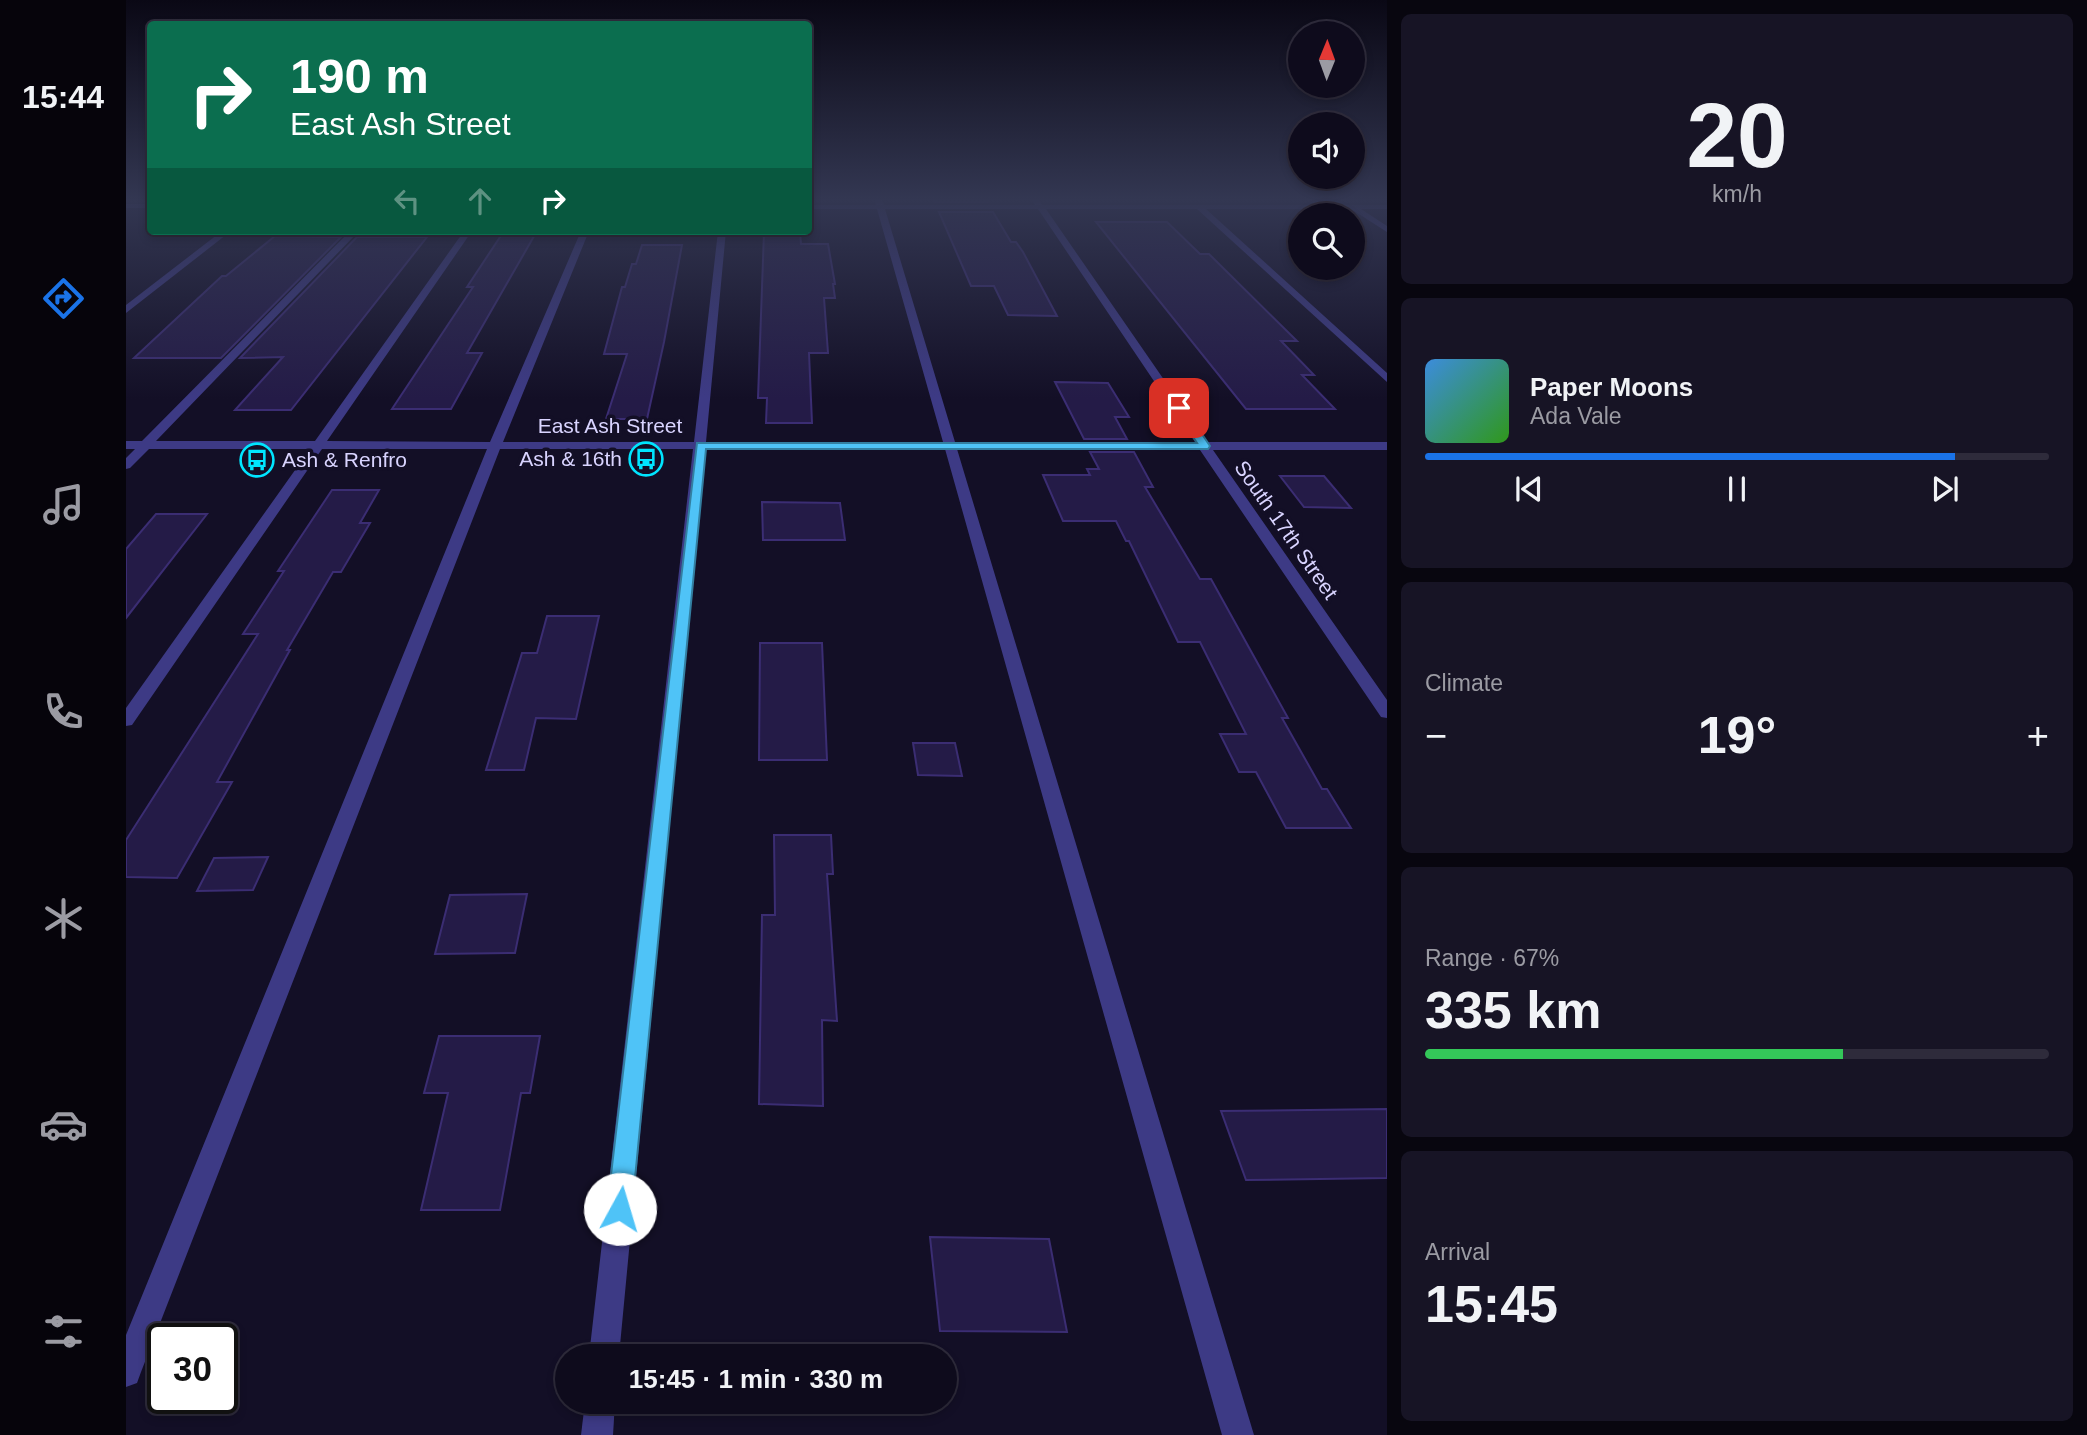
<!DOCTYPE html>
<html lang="en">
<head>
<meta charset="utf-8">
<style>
  body { margin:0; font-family:Arial,sans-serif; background:#171425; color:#f1f3f6; height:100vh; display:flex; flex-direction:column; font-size:26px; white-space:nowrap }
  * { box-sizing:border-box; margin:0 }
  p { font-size:23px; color:#9b9ba3 }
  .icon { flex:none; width:38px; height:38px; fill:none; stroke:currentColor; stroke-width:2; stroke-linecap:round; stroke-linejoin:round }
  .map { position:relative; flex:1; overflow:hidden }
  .details { display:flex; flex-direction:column; gap:14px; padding:14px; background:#08060f; width:700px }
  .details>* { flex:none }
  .top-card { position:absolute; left:21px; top:21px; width:665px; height:214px; border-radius:7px; box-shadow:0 4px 10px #0003,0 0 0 2px #2e2b3b; background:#0b6e4f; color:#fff; overflow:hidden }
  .needle { width:46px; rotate:1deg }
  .controls { position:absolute; left:1162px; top:21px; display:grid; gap:14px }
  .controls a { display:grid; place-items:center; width:77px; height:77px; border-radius:50%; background:#0e0b1c; box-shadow:0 4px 10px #0003,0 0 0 2px #2e2b3b; font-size:35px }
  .speed { position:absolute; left:21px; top:1323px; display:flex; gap:14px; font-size:35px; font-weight:700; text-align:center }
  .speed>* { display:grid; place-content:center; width:91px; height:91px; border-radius:50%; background:#0e0b1c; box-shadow:0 4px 10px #0003,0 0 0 2px #2e2b3b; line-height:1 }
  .speed .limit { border:4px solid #111; border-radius:10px; background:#fff; color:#111 }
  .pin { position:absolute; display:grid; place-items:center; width:60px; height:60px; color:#fff; margin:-30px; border-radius:14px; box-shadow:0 4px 10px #0006 }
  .me { position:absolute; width:77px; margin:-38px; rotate:6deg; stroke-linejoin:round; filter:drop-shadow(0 0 5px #0008) }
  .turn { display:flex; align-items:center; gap:24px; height:147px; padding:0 28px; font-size:32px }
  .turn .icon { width:91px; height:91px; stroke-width:2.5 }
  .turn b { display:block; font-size:49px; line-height:60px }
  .lanes { display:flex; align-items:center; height:66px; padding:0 28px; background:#0003; justify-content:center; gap:35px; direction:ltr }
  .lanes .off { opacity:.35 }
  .big { font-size:52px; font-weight:600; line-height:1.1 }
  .details .widget { flex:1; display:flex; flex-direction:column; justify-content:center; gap:10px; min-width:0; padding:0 24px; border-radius:10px; background:#171425 }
  .details .dial { align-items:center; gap:0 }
  .dial b { font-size:91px; line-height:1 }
  .song { display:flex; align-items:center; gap:21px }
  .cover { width:84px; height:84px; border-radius:10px; background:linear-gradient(135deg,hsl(210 70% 55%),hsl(110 70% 35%)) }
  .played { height:7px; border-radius:4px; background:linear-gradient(90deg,#1a73e8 85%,#2e2b3b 85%) }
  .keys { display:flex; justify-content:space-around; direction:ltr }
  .heat { display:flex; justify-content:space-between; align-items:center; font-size:38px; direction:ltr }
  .charge { height:10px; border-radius:5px; background:linear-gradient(90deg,#34c759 67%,#2e2b3b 0) }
  .trip { position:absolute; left:429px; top:1344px; width:402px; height:70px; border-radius:35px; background:#0e0b1c; box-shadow:0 4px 10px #0003,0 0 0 2px #2e2b3b; font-weight:600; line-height:70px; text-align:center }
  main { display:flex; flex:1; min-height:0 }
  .dock { display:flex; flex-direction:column; width:126px; justify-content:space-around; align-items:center; background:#06040b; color:#9b9ba3 }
  .dock .icon { width:49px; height:49px }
  .dock .active { color:#1a73e8 }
  .dock b { font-size:32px; color:#f1f3f6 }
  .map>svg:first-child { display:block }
  .building { fill:#241b47; stroke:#3b2d73; stroke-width:2 }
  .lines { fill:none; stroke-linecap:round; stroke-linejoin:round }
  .minor { fill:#3d3a85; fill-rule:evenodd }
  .route { fill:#4fc3f7; stroke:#337fa1; stroke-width:2 }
  .labels { text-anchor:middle; stroke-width:7; stroke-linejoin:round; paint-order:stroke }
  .far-street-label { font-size:21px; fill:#d9d4ff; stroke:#130f26 }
  .far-poi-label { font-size:21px; fill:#d9d4ff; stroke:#130f26; text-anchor:end }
</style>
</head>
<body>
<main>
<nav class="dock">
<b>15:44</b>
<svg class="icon active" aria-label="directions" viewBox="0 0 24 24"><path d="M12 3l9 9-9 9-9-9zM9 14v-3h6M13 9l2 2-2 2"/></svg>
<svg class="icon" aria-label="music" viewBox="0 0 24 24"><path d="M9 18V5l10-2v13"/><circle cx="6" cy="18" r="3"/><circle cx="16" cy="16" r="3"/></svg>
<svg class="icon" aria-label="phone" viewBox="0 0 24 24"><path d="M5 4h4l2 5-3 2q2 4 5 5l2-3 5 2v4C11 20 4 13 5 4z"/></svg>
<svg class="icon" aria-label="climate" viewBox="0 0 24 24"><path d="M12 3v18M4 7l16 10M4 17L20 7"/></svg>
<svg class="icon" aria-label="car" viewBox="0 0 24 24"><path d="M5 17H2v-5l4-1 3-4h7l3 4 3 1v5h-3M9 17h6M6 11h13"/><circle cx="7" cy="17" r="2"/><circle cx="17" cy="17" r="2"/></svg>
<svg class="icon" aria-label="filters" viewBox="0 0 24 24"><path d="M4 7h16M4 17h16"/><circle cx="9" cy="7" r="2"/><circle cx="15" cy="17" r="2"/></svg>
</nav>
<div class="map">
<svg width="1261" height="1435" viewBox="0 0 1261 1435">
  <rect width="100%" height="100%" fill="#130f26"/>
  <g class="building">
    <path d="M 807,198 L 859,198 L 862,202 L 809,202 Z"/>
    <path d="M 813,212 L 867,212 L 885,242 L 890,242 L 897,252 L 931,316 L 882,315 L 868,286 L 845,286 Z"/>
    <path d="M 970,222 L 1041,222 L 1074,254 L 1083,254 L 1171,341 L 1155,341 L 1188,375 L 1176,375 L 1209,409 L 1120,409 Z"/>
    <path d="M 378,231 L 411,231 L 341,353 L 356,353 L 325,409 L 266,409 L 347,287 L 341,287 Z"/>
    <path d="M 638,232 L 674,232 L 675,244 L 702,244 L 709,284 L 707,284 L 709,298 L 698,298 L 702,353 L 683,353 L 686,423 L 640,423 L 641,398 L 632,398 Z"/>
    <path d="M 149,236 L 215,237 L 95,358 L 8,358 L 96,276 L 100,276 Z"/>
    <path d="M 231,237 L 301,237 L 165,410 L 109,410 L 157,357 L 114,358 Z"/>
    <path d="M 516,245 L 556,245 L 538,342 L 521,419 L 480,419 L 501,354 L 478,354 L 496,287 L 499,287 L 506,264 L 510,264 Z"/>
    <path d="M 929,382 L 982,383 L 1003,417 L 989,417 L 1001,439 L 958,439 Z"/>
    <path d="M 964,452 L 1008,452 L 1027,487 L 1019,487 L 1074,579 L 1085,579 L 1162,718 L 1156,718 L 1196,789 L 1201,789 L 1225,828 L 1160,828 L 1130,772 L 1113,772 L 1094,734 L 1120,734 L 1074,642 L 1052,642 L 1003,541 L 1000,541 L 990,521 L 937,521 L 917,475 L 964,475 L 961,469 L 973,469 Z"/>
    <path d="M 1154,476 L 1198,476 L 1225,508 L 1178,507 Z"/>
    <path d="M 206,490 L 253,490 L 234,523 L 244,523 L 215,572 L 207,572 L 161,650 L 164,650 L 91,782 L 106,782 L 51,878 L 0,877 L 0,840 L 132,634 L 117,634 L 158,571 L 152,571 Z"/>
    <path d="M 636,502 L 714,503 L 719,540 L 637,540 Z"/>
    <path d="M 30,514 L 81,514 L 0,618 L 0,549 Z"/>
    <path d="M 421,616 L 473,616 L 450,719 L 410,718 L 398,770 L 360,770 L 396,653 L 411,653 Z"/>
    <path d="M 634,643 L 696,643 L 701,760 L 633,760 Z"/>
    <path d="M 787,743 L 829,743 L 836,776 L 792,775 Z"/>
    <path d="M 648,835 L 705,835 L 707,874 L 701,874 L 711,1021 L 696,1020 L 697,1106 L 633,1104 L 636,915 L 649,915 Z"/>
    <path d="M 142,857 L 127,890 L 71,891 L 88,858 Z"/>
    <path d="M 401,894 L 389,953 L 309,954 L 324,895 Z"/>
    <path d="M 313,1036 L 414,1036 L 404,1093 L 395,1093 L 374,1210 L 295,1210 L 322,1093 L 298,1093 Z"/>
    <path d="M 1261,1109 L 1261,1178 L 1120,1180 L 1095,1111 Z"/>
    <path d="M 804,1237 L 923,1239 L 941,1332 L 814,1331 Z"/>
  </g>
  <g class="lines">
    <g class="minor">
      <path d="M 748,198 L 756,198 L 758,205 L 909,205 L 904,198 L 912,198 L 916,205 L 1261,205 L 1261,209 L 1235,209 L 1261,226 L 1261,232 L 1225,209 L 1080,209 L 1261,373 L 1261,382 L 1071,209 L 920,209 L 1081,442 L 1261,442 L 1261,450 L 1087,450 L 1261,700 L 1261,718 L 1255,717 L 1074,450 L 831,449 L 1128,1435 L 1096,1435 L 819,449 L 579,449 L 493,1356 L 463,1356 L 567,449 L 374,449 L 15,1372 L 11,1383 L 0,1387 L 0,1335 L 361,449 L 196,449 L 6,725 L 0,726 L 0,708 L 184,449 L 23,449 L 4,468 L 0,469 L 0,458 L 9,449 L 0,449 L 0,441 L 16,441 L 224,231 L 233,231 L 30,441 L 189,441 L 338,231 L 346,231 L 201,441 L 364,442 L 455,231 L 463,231 L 377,442 L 568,442 L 592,231 L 600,231 L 580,442 L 817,442 L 751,209 L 682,209 L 682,205 L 750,205 ZM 759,209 L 912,209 L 1069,442 L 829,442 Z"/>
      <rect x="0" y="204" width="24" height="4"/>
      <path d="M 96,231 L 105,231 L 0,313 L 0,305 Z"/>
      <path d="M 459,1402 L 489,1402 L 487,1435 L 455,1435 Z"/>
    </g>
  </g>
  <linearGradient id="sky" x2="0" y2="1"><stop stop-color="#0a0815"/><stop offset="0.5" stop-color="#333752"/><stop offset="1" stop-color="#333752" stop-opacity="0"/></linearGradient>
  <rect width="1261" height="399" fill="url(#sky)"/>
  <path class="route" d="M 1050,406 L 1057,406 L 1084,446 L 1082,449 L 580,449 L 506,1209 L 502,1217 L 494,1220 L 485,1217 L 481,1209 L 571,443 L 1071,443 L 1048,408 Z"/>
  <defs>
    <symbol id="bus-ring" viewBox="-11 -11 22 22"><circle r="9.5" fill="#130f26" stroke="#00e5ff" stroke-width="1.5"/><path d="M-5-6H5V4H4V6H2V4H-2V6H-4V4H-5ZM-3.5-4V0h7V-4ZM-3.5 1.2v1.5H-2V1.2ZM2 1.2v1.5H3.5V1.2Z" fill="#00e5ff"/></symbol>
  </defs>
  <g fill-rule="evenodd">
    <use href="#bus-ring" x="501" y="440" width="38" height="38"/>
    <use href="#bus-ring" x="112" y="441" width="38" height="38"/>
  </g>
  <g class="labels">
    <g class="far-street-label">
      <text x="484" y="433">East Ash Street</text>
      <text transform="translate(1160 530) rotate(55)" y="7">South 17th Street</text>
    </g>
    <g class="far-poi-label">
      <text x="496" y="466">Ash &amp; 16th</text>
      <text x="156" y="467" text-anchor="start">Ash &amp; Renfro</text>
    </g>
  </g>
</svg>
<div class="controls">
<a><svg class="needle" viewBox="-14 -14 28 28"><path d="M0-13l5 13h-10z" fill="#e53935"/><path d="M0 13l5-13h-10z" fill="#9b9ba3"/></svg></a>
<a><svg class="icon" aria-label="sound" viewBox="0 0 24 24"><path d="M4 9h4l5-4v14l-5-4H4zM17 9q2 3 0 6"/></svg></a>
<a><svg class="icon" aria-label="search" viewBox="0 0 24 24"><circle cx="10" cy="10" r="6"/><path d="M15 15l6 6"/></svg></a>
</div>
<div class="speed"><div class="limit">30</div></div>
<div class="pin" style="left:1053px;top:408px;background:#d93025"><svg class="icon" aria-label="arrive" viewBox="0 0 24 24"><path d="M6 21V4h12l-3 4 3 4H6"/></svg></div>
<svg class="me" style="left:494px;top:1209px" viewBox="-20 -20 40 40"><circle r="19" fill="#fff"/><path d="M0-13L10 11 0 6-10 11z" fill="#4fc3f7"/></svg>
<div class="trip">15:45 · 1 min · 330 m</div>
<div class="top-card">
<div class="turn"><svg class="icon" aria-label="right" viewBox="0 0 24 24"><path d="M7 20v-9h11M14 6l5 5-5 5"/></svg><div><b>190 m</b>East Ash Street</div></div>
<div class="lanes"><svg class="icon off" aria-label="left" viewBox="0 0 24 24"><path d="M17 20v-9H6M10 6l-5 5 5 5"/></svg><svg class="icon off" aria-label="ahead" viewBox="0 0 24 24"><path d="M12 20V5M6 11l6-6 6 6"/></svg><svg class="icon" aria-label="right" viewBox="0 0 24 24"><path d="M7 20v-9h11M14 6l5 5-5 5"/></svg></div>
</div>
</div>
<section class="details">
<div class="widget dial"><b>20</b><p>km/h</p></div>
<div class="widget">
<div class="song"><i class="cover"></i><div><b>Paper Moons</b><p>Ada Vale</p></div></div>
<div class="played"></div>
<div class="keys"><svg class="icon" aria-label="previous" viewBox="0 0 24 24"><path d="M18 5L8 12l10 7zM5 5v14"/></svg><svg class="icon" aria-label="pause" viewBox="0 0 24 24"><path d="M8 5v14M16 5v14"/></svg><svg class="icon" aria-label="next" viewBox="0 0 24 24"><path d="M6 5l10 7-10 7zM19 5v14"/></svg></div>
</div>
<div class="widget"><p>Climate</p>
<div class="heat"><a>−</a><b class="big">19°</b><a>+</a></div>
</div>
<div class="widget"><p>Range · 67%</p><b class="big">335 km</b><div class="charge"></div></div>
<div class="widget"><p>Arrival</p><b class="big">15:45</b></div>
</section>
</main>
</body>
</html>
